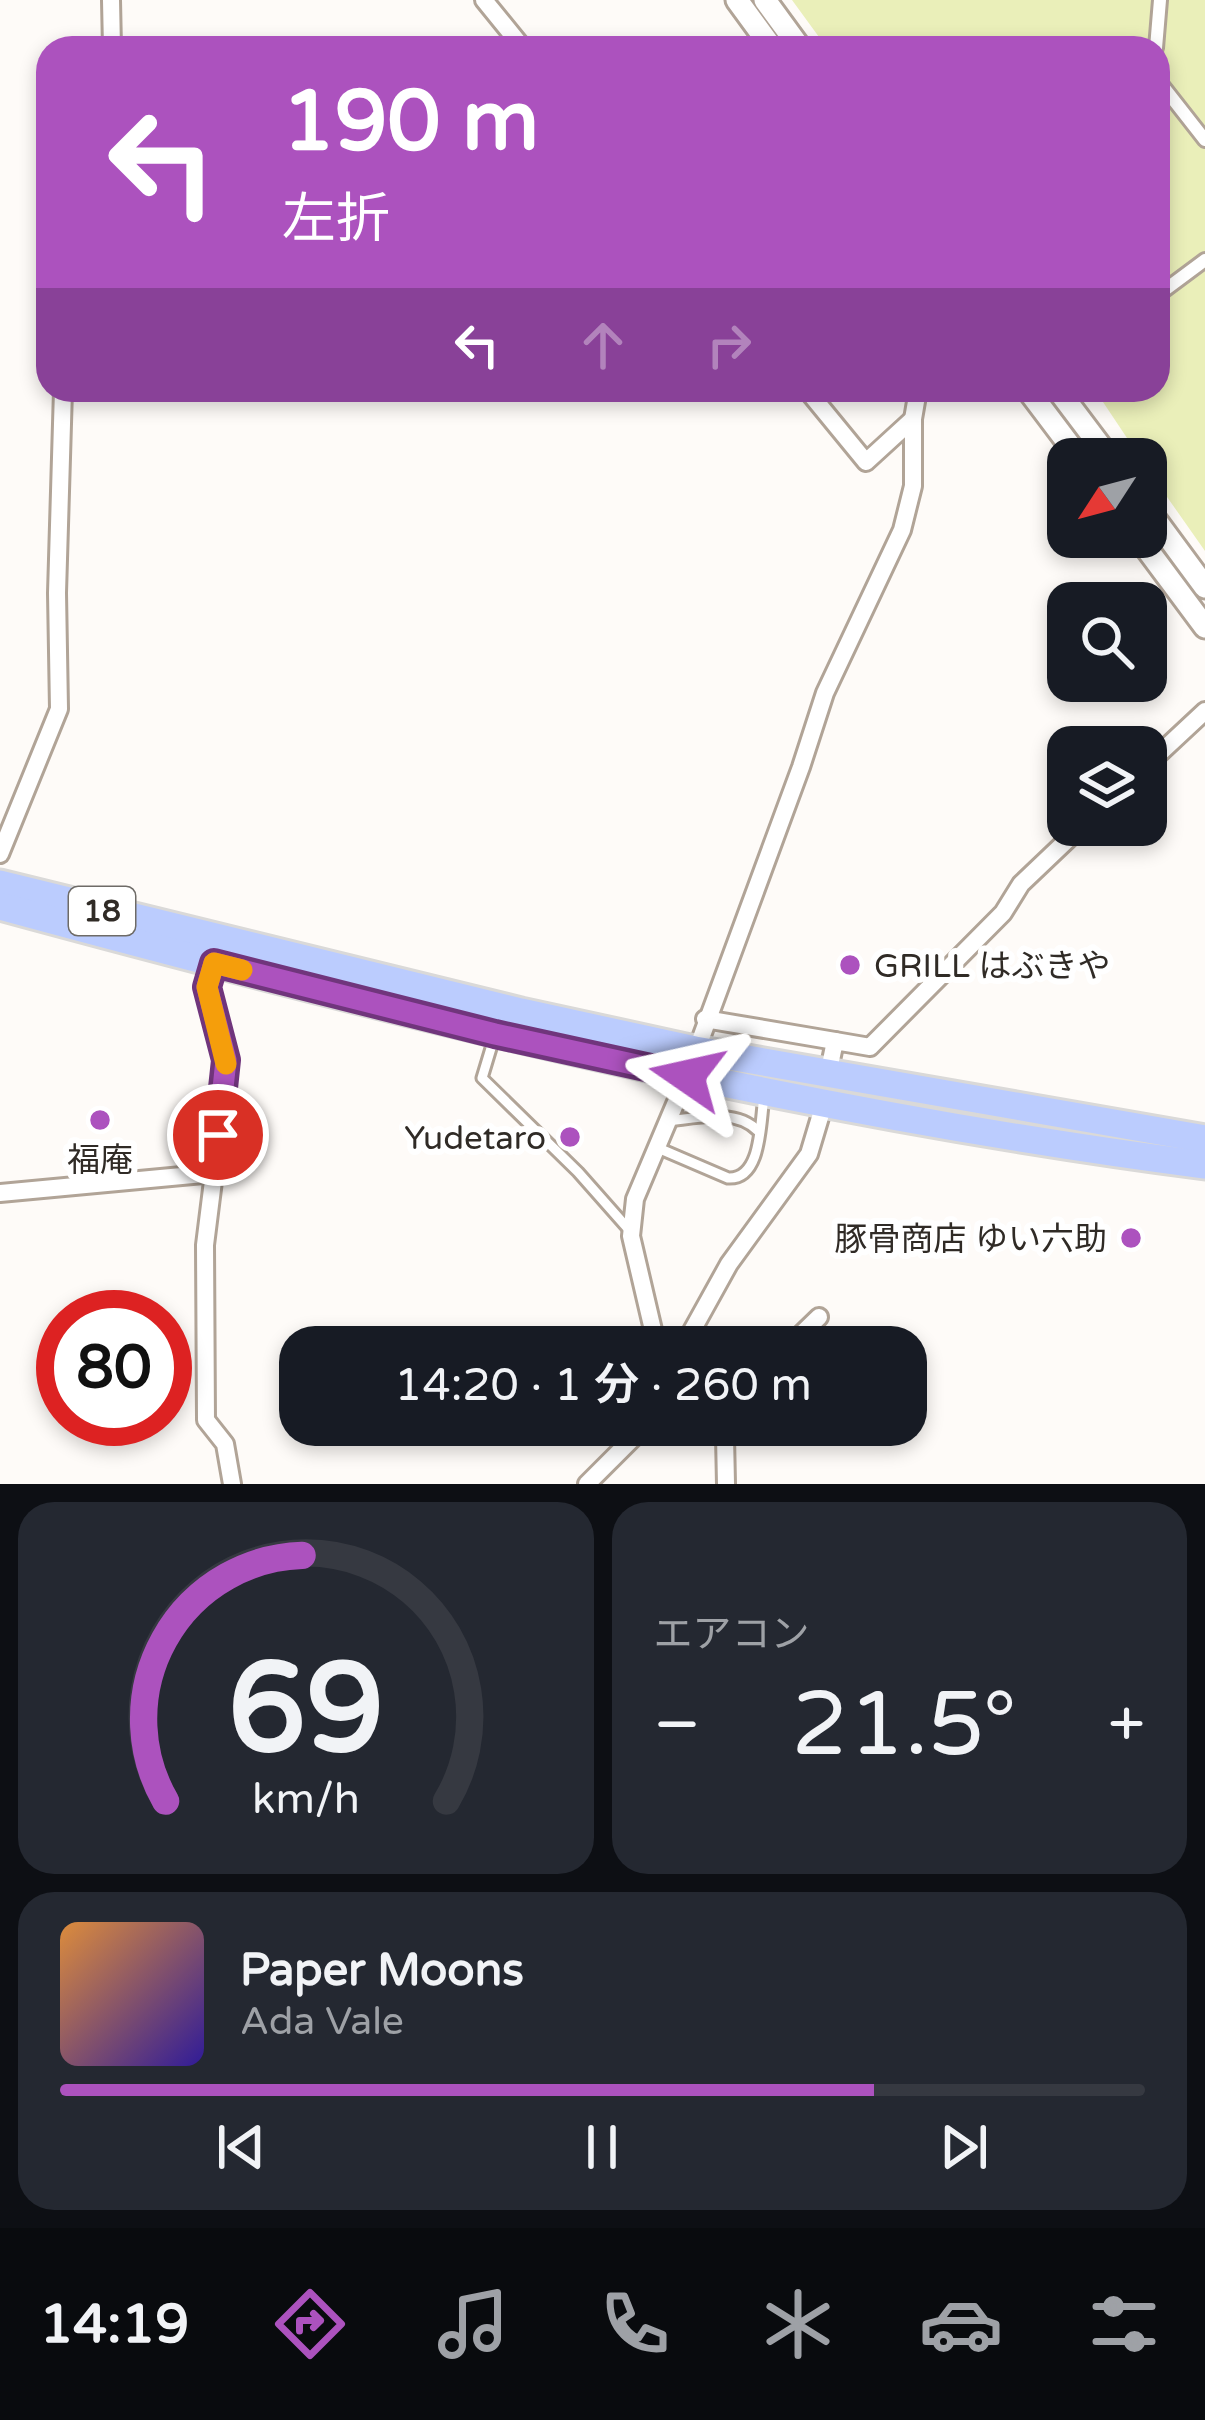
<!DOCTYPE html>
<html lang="ja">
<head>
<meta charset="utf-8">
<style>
  body { margin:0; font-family:"Varela Round","Noto Sans JP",sans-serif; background:#242831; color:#f1f3f6; height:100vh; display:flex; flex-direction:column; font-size:45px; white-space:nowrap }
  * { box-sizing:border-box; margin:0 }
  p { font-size:39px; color:#9ea1a6 }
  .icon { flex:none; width:66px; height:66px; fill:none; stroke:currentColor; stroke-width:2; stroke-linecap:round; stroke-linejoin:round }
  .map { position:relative; height:1484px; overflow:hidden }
  .side { display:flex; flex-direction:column; gap:18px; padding:18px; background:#0d0f14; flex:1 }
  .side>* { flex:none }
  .hud { position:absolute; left:36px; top:36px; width:1134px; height:366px; border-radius:36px; box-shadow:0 6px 18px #0003; background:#ac52be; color:#fff; overflow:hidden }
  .needle { width:78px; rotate:234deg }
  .buttons { position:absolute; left:1047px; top:438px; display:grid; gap:24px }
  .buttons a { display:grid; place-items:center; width:120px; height:120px; border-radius:24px; background:#171b24; box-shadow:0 6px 18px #0003; font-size:60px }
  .speed { position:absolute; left:36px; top:1290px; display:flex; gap:24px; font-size:60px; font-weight:700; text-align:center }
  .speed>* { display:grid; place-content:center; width:156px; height:156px; border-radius:50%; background:#171b24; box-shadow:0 6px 18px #0003; line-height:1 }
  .speed .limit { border:18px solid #d22; background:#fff; color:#111 }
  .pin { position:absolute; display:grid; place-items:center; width:102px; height:102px; color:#fff; margin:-51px; border:6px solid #fff; border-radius:50%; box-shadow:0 3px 12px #0007 }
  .me { position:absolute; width:132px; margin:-66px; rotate:281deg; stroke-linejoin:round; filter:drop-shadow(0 0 9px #0008) }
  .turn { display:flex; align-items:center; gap:42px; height:252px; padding:0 48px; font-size:54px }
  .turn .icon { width:156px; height:156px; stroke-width:2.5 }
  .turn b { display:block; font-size:84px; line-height:102px }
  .lanes { display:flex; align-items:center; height:114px; padding:0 48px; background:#0003; justify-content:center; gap:60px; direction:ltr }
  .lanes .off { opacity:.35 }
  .big { font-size:90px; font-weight:600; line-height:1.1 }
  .side .widget { flex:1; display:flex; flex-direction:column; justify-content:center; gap:18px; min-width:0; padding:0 42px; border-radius:36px; background:#242831 }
  .side .dial { align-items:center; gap:0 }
  .dial svg { height:312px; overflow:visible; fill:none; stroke:#363941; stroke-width:7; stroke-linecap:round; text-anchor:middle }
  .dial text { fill:#f1f3f6; stroke:none }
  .song { display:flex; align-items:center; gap:36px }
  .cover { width:144px; height:144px; border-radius:18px; background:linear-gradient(135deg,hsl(30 70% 55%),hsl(250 70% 35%)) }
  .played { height:12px; border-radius:6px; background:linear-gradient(90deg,#ac52be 75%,#363941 75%) }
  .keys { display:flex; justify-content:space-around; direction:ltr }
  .heat { display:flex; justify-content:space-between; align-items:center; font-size:66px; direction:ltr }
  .side .tiles { flex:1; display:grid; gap:18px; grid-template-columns:1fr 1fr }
  .widget:last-child { grid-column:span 2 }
  .trip { position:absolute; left:279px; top:1326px; width:648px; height:120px; border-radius:36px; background:#171b24; box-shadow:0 6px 18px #0003; font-weight:600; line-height:120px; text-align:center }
  .menu { display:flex; height:192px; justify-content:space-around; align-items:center; background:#090b0e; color:#9ea1a6 }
  .menu .icon { width:84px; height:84px }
  .menu .active { color:#ac52be }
  .menu b { font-size:54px; color:#f1f3f6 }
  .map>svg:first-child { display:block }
  .green { fill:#eaefb9 }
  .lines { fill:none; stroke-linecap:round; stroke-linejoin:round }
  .service-casing { stroke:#b1a497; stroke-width:15 }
  .pedestrian-casing { stroke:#b1a497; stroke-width:18 }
  .minor-casing { stroke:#b1a497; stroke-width:22 }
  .tertiary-casing { stroke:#b1a497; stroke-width:27 }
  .trunk-casing { stroke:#dad9d8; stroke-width:33 }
  .service { stroke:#fff; stroke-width:9 }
  .pedestrian { stroke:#fff; stroke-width:12 }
  .minor { stroke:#fff; stroke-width:16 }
  .tertiary { stroke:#fff; stroke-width:21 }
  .trunk { stroke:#bbccfe; stroke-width:27 }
  .route-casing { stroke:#70357c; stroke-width:30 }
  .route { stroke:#ac52be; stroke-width:21 }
  .slow { stroke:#f59e0b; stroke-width:21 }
  .poi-dot { fill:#ac52be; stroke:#fff; stroke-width:4.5 }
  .labels { text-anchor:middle; stroke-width:12; stroke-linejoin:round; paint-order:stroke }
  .shield { fill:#fff; stroke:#6e6b67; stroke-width:3 }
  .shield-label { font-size:30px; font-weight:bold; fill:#302b26 }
  .poi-label { font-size:33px; fill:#302b26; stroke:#fff; text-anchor:end }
</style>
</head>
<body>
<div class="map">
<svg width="1205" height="1484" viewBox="0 0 1205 1484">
  <rect width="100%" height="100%" fill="#fefbf8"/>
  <path class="green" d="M 792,0 L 1205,0 L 1205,551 L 1146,467 L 1146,459 L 1141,459 L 1095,390 L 1158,390 L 1158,48 L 827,48 Z"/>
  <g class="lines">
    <defs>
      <g id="service">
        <path d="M 495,1035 L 482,1078 L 578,1172 L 631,1232"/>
        <path d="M 668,1121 C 697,1118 736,1108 758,1131"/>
        <path d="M 658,1148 L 728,1178 C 762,1180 760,1122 764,1097"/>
      </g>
      <g id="pedestrian">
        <path d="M 1156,48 L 1160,0"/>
        <path d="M 1158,80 L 1205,140"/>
        <path d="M 1158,295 L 1205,260"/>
      </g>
      <g id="minor">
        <path d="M 111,0 L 112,48"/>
        <path d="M 484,0 L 523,48"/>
        <path d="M 807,390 L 866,462 L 913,419"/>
        <path d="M 1146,766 L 1205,711"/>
        <path d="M 0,854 L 59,709 L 57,593 L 63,390"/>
        <path d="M 705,1019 L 835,1041"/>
        <path d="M 828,1075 L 835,1041 L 870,1047 L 1003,913 L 1021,884 L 1083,825"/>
        <path d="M 214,1173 L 205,1245 L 206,1420 L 225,1444 L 232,1484"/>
        <path d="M 0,1193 L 214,1173 L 226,1060 L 207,987 L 214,963"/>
        <path d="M 657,1347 L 631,1236 L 635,1199 L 687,1076 L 801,767 L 825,693 L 902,530 L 913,486 L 913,419 L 918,390"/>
        <path d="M 683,1347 L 729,1264 L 809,1154 L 824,1104"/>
        <path d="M 788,1347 L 819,1317"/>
        <path d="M 587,1484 L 646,1425"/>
        <path d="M 726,1484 L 725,1436 L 731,1425"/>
      </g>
      <g id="tertiary">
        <path d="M 737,0 L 772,48"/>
        <path d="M 765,0 L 800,48"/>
        <path d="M 1028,390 L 1080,459"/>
        <path d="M 1058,390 L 1110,459"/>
        <path d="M 1146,507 L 1205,587"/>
        <path d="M 1138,537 L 1205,627"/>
      </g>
      <g id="trunk">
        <path d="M 0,884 L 521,1012 L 695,1050 L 1205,1139"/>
        <path d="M 0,906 C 397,1014 796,1112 1205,1165"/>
      </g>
    </defs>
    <use href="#service" class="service-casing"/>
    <use href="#pedestrian" class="pedestrian-casing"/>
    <use href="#minor" class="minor-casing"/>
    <use href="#tertiary" class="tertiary-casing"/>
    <use href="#trunk" class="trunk-casing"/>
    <use href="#service" class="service"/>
    <use href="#pedestrian" class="pedestrian"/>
    <use href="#minor" class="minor"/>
    <use href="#tertiary" class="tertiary"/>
    <use href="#trunk" class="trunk"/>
  </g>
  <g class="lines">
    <defs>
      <path id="route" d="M 218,1135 L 226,1060 L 207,987 L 214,963 L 495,1034 L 687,1076"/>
    </defs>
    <use href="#route" class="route-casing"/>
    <use href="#route" class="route"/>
    <path class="slow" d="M 226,1064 L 207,987 L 214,963 L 242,970"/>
  </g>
  <g class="poi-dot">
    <circle cx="850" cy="965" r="12"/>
    <circle cx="100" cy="1120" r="12"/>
    <circle cx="570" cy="1137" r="12"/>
    <circle cx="1131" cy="1238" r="12"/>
  </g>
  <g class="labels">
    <rect class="shield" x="69" y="887" width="66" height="48" rx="9"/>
    <g class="shield-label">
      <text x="102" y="921">18</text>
    </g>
    <g class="poi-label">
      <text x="874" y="977" text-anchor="start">GRILL はぶきや</text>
      <text x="546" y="1149">Yudetaro</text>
      <text x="100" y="1171" text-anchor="middle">福庵</text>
      <text x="1107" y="1250">豚骨商店 ゆい六助</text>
    </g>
  </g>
</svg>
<div class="buttons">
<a><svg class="needle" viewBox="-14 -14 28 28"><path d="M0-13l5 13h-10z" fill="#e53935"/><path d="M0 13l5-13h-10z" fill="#9ea1a6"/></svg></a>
<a><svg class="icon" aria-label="search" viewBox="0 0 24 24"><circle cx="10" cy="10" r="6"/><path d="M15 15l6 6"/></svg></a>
<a><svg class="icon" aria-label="layers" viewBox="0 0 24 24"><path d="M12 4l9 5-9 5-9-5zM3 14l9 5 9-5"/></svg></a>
</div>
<div class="speed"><div class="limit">80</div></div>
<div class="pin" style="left:218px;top:1135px;background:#d93025"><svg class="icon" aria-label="arrive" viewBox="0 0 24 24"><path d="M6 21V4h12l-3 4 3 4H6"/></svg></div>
<svg class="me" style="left:687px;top:1076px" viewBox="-20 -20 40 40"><path d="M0-17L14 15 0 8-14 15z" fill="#ac52be" stroke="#fff" stroke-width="4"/></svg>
<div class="trip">14:20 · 1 分 · 260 m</div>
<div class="hud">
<div class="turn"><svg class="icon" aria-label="left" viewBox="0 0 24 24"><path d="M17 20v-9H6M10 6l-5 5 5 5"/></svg><div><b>190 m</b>左折</div></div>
<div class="lanes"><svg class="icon" aria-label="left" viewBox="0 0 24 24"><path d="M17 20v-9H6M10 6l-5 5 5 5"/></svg><svg class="icon off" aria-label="ahead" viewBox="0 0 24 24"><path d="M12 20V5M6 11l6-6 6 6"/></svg><svg class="icon off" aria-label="right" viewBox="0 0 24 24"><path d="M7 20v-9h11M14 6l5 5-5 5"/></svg></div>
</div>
</div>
<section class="side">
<div class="tiles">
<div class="widget dial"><svg viewBox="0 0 100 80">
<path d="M14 69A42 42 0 1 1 86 69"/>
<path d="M14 69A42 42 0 0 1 49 6" stroke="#ac52be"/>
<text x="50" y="56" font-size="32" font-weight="700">69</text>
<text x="50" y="72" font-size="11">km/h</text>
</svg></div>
<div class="widget"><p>エアコン</p>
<div class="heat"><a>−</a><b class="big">21.5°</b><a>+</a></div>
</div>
<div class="widget">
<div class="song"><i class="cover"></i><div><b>Paper Moons</b><p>Ada Vale</p></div></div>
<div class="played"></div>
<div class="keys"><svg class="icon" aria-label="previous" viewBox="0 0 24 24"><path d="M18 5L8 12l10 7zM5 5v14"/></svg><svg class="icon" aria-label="pause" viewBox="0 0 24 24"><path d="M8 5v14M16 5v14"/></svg><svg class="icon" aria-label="next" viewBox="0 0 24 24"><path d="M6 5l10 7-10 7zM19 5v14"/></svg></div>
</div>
</div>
</section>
<nav class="menu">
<b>14:19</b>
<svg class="icon active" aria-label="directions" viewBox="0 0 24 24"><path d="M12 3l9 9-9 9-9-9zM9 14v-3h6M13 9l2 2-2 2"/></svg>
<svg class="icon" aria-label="music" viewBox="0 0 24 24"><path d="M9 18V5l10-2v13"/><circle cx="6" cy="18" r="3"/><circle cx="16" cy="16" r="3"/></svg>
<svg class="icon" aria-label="phone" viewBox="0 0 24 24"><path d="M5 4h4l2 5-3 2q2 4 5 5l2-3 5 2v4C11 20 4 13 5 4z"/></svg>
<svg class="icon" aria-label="climate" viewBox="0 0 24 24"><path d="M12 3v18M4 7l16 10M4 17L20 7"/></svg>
<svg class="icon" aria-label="car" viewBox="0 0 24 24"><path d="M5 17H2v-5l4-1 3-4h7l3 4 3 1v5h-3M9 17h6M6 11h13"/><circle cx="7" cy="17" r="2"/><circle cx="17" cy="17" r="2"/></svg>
<svg class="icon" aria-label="filters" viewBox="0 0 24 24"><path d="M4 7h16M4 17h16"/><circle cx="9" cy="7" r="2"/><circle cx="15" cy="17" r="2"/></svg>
</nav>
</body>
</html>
